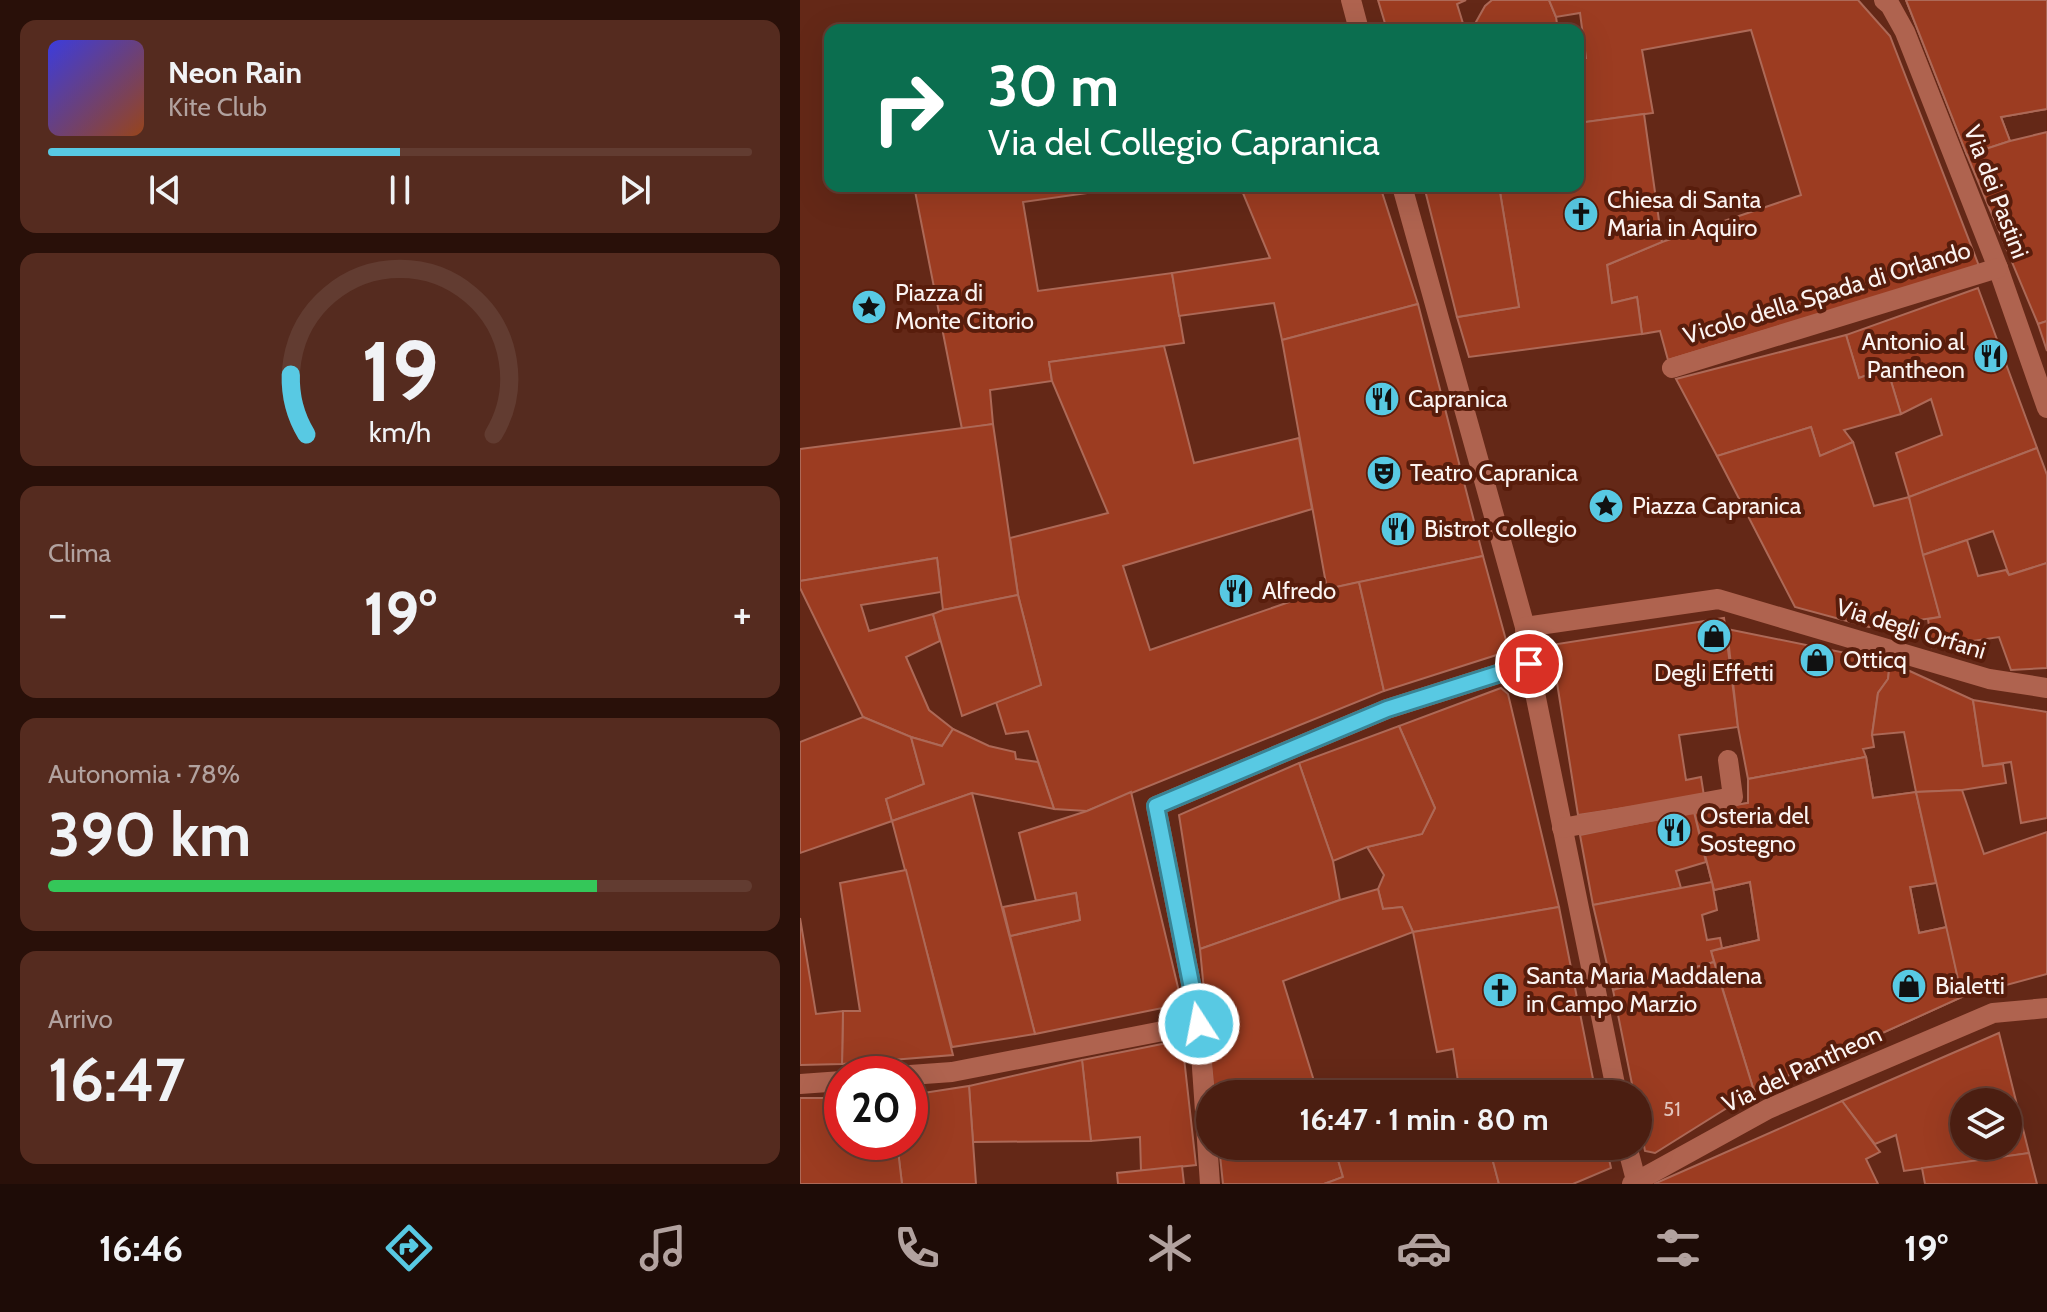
<!DOCTYPE html>
<html lang="it">
<head>
<meta charset="utf-8">
<style>
  body { margin:0; font-family:Cabin,sans-serif; background:#552b1f; color:#f1f3f6; height:100vh; display:flex; flex-direction:column; font-size:30px; white-space:nowrap }
  * { box-sizing:border-box; margin:0 }
  p { font-size:26px; color:#b2a29f }
  .icon { flex:none; width:44px; height:44px; fill:none; stroke:currentColor; stroke-width:2; stroke-linecap:round; stroke-linejoin:round }
  .map { position:relative; flex:1; overflow:hidden }
  .details { display:flex; flex-direction:column; gap:20px; padding:20px; background:#291009; width:800px }
  .details>* { flex:none }
  .top-card { position:absolute; left:24px; top:24px; width:760px; height:168px; border-radius:16px; box-shadow:0 8px 32px #0002,0 0 0 2px #623c31; background:#0b6e4f; color:#fff; overflow:hidden }
  .fabs { position:absolute; left:1150px; top:1088px; display:grid; gap:16px }
  .fabs a { display:grid; place-items:center; width:72px; height:72px; border-radius:50%; background:#4b1e11; box-shadow:0 8px 32px #0002,0 0 0 2px #623c31; font-size:40px }
  .speed { position:absolute; left:24px; top:1056px; display:flex; gap:16px; font-size:40px; font-weight:700; text-align:center }
  .speed>* { display:grid; place-content:center; width:104px; height:104px; border-radius:50%; background:#4b1e11; box-shadow:0 8px 32px #0002,0 0 0 2px #623c31; line-height:1 }
  .speed .limit { border:12px solid #d22; background:#fff; color:#111 }
  .pin { position:absolute; display:grid; place-items:center; width:68px; height:68px; color:#fff; margin:-34px; border:4px solid #fff; border-radius:50%; box-shadow:0 2px 8px #0007 }
  .me { position:absolute; width:88px; margin:-44px; rotate:349deg; stroke-linejoin:round; filter:drop-shadow(0 0 6px #0008) }
  .turn { display:flex; align-items:center; gap:28px; height:168px; padding:0 32px; font-size:36px }
  .turn .icon { width:104px; height:104px; stroke-width:2.5 }
  .turn b { display:block; font-size:56px; line-height:68px }
  .big { font-size:60px; font-weight:700; line-height:1.1 }
  .details .tile { flex:1; display:flex; flex-direction:column; justify-content:center; gap:12px; min-width:0; padding:0 28px; border-radius:16px; background:#552b1f }
  .details .dial { align-items:center; gap:0 }
  .dial svg { height:208px; overflow:visible; fill:none; stroke:#623c31; stroke-width:7; stroke-linecap:round; text-anchor:middle }
  .dial text { fill:#f1f3f6; stroke:none }
  .song { display:flex; align-items:center; gap:24px }
  .cover { width:96px; height:96px; border-radius:12px; background:linear-gradient(135deg,hsl(240 70% 55%),hsl(20 70% 35%)) }
  .played { height:8px; border-radius:4px; background:linear-gradient(90deg,#58c9e3 50%,#623c31 50%) }
  .keys { display:flex; justify-content:space-around; direction:ltr }
  .heat { display:flex; justify-content:space-between; align-items:center; font-size:44px; direction:ltr }
  .charge { height:12px; border-radius:6px; background:linear-gradient(90deg,#34c759 78%,#623c31 0) }
  .trip { position:absolute; left:396px; top:1080px; width:456px; height:80px; border-radius:40px; background:#4b1e11; box-shadow:0 8px 32px #0002,0 0 0 2px #623c31; font-weight:700; line-height:80px; text-align:center }
  .dock { display:flex; height:128px; justify-content:space-around; align-items:center; background:#1e0c07; color:#b2a29f }
  .dock .icon { width:56px; height:56px }
  .dock .selected { color:#58c9e3 }
  .dock b { font-size:36px; color:#f1f3f6 }
  main { display:flex; flex:1; min-height:0 }
  .map>svg:first-child { display:block }
  .building { fill:#9c3c21; stroke:#ad6957; stroke-width:2; fill-rule:evenodd }
  .lines { fill:none; stroke-linecap:round; stroke-linejoin:round }
  .service { stroke:#af634f; stroke-width:20 }
  .pedestrian { stroke:#af634f; stroke-width:20 }
  .route-casing { stroke:#398394; stroke-width:20 }
  .route { stroke:#58c9e3; stroke-width:14 }
  .labels { text-anchor:middle; stroke-width:8; stroke-linejoin:round; paint-order:stroke }
  .number-label { font-size:20px; fill:#e3c5bd }
  .street-label { font-size:24px; fill:#fbf3f1; stroke:#581d0c }
  .poi-label { font-size:24px; fill:#fbf3f1; stroke:#581d0c; text-anchor:start }
</style>
</head>
<body>
<main>
<section class="details">
<div class="tile">
<div class="song"><i class="cover"></i><div><b>Neon Rain</b><p>Kite Club</p></div></div>
<div class="played"></div>
<div class="keys"><svg class="icon" aria-label="previous" viewBox="0 0 24 24"><path d="M18 5L8 12l10 7zM5 5v14"/></svg><svg class="icon" aria-label="pause" viewBox="0 0 24 24"><path d="M8 5v14M16 5v14"/></svg><svg class="icon" aria-label="next" viewBox="0 0 24 24"><path d="M6 5l10 7-10 7zM19 5v14"/></svg></div>
</div>
<div class="tile dial"><svg viewBox="0 0 100 80">
<path d="M14 69A42 42 0 1 1 86 69"/>
<path d="M14 69A42 42 0 0 1 8 46" stroke="#58c9e3"/>
<text x="50" y="56" font-size="32" font-weight="700">19</text>
<text x="50" y="72" font-size="11">km/h</text>
</svg></div>
<div class="tile"><p>Clima</p>
<div class="heat"><a>−</a><b class="big">19°</b><a>+</a></div>
</div>
<div class="tile"><p>Autonomia · 78%</p><b class="big">390 km</b><div class="charge"></div></div>
<div class="tile"><p>Arrivo</p><b class="big">16:47</b></div>
</section>
<div class="map">
<svg width="1247" height="1184" viewBox="0 0 1247 1184">
  <rect width="100%" height="100%" fill="#642817"/>
  <g class="building">
    <path d="M 578,0 L 666,0 L 657,4 L 665,30 L 587,30 Z"/>
    <path d="M 692,0 L 749,0 L 756,17 L 758,30 L 677,30 L 676,22 L 685,6 Z"/>
    <path d="M 749,0 L 1058,0 L 1090,36 L 1179,266 L 868,360 L 860,331 L 842,334 L 837,297 L 812,303 L 807,265 L 862,242 L 1001,195 L 951,30 L 842,50 L 853,113 L 778,123 L 778,58 L 786,58 L 780,13 L 756,17 Z"/>
    <path d="M 1106,0 L 1183,0 L 1191,26 L 1218,18 L 1215,0 L 1247,0 L 1247,109 L 1201,117 L 1210,141 L 1167,155 Z"/>
    <path d="M 1106,0 L 1247,0 L 1247,109 L 1201,117 L 1210,141 L 1167,155 Z"/>
    <path d="M 533,25 L 534,30 L 497,30 Z"/>
    <path d="M 844,114 L 862,242 L 807,265 L 812,303 L 837,297 L 842,334 L 669,357 L 657,317 L 719,307 L 699,186 L 778,186 L 778,123 Z"/>
    <path d="M 1247,132 L 1247,321 L 1238,324 L 1167,155 L 1210,141 Z"/>
    <path d="M 114,186 L 337,186 L 223,202 L 238,291 L 372,273 L 384,343 L 249,362 L 252,381 L 190,390 L 193,424 L 162,429 Z"/>
    <path d="M 440,186 L 580,186 L 618,304 L 482,340 L 474,303 L 379,316 L 372,273 L 470,258 Z"/>
    <path d="M 624,186 L 699,186 L 719,307 L 657,317 Z"/>
    <path d="M 1178,288 L 1237,448 L 1109,497 L 1096,453 L 1142,435 L 1131,399 L 1101,414 L 1087,368 L 1059,378 L 1046,335 Z"/>
    <path d="M 618,304 L 683,556 L 527,589 L 482,340 Z"/>
    <path d="M 1247,321 L 1247,351 L 1238,324 Z"/>
    <path d="M 1046,335 L 1059,378 L 1087,368 L 1101,414 L 1044,430 L 1053,442 L 1020,456 L 1011,427 L 917,456 L 876,379 Z"/>
    <path d="M 364,346 L 394,463 L 499,438 L 512,509 L 323,566 L 350,650 L 527,589 L 559,582 L 584,691 L 287,811 L 254,809 L 228,731 L 206,734 L 196,702 L 241,685 L 218,595 L 210,538 L 308,513 L 252,381 L 249,362 Z"/>
    <path d="M 193,424 L 218,595 L 143,610 L 137,558 L 0,581 L 0,449 Z"/>
    <path d="M 1011,427 L 1020,456 L 1053,442 L 1074,506 L 1109,497 L 1140,617 L 1069,627 L 995,607 L 917,456 Z"/>
    <path d="M 1237,448 L 1247,475 L 1247,563 L 1209,575 L 1193,531 L 1123,555 L 1109,497 Z"/>
    <path d="M 1167,540 L 1178,576 L 1206,570 L 1209,575 L 1247,563 L 1247,668 L 1211,670 L 1199,637 L 1132,647 L 1128,619 L 1140,617 L 1123,555 Z"/>
    <path d="M 683,556 L 709,651 L 584,691 L 559,582 Z"/>
    <path d="M 137,558 L 141,592 L 61,605 L 69,631 L 133,614 L 140,641 L 106,657 L 129,710 L 153,729 L 142,746 L 111,737 L 63,717 L 0,588 L 0,581 Z"/>
    <path d="M 218,595 L 241,685 L 162,716 L 133,614 L 143,610 Z"/>
    <path d="M 924,618 L 938,727 L 879,735 L 886,780 L 901,777 L 904,796 L 778,815 L 751,645 Z"/>
    <path d="M 927,629 L 1090,662 L 1088,679 L 1078,693 L 1072,735 L 1074,747 L 1063,749 L 1066,757 L 948,779 L 938,727 Z"/>
    <path d="M 1090,662 L 1173,700 L 1183,766 L 1203,764 L 1206,783 L 1162,790 L 1116,792 L 1104,732 L 1072,735 L 1078,693 L 1088,679 Z"/>
    <path d="M 701,688 L 708,694 L 759,907 L 613,932 L 602,907 L 583,909 L 578,889 L 584,875 L 567,847 L 622,834 L 635,808 L 599,726 Z"/>
    <path d="M 1173,700 L 1247,712 L 1247,818 L 1221,823 L 1211,762 L 1183,766 Z"/>
    <path d="M 63,717 L 111,737 L 124,784 L 86,799 L 92,821 L 0,853 L 0,742 Z"/>
    <path d="M 599,726 L 635,808 L 622,834 L 567,847 L 533,861 L 499,763 Z"/>
    <path d="M 153,729 L 189,746 L 215,752 L 216,759 L 238,762 L 254,809 L 172,793 L 92,821 L 86,799 L 124,784 L 111,737 L 142,746 Z"/>
    <path d="M 1066,757 L 1073,798 L 1116,792 L 1136,883 L 1110,887 L 1119,933 L 1147,927 L 1162,997 L 954,1091 L 911,951 L 959,940 L 950,882 L 914,890 L 894,812 L 948,803 L 948,779 ZM 1051,812 L 1057,842 L 1007,851 L 998,820 ZM 1062,905 L 1068,940 L 1026,948 L 1020,912 Z"/>
    <path d="M 1066,757 L 1073,798 L 1116,792 L 1136,883 L 1110,887 L 1119,933 L 1147,927 L 1162,997 L 954,1091 L 911,951 L 959,940 L 950,882 L 914,890 L 894,812 L 948,803 L 948,779 Z"/>
    <path d="M 499,763 L 533,861 L 540,900 L 400,949 L 379,815 Z"/>
    <path d="M 1162,790 L 1184,854 L 1247,832 L 1247,974 L 1162,997 L 1116,792 Z"/>
    <path d="M 331,792 L 382,1004 L 235,1034 L 210,936 L 280,920 L 276,893 L 236,901 L 219,833 L 287,811 Z"/>
    <path d="M 172,793 L 235,1034 L 152,1047 L 92,821 Z"/>
    <path d="M 894,812 L 906,862 L 876,871 L 881,888 L 793,905 L 780,835 Z"/>
    <path d="M 106,870 L 153,1055 L 42,1064 L 43,1011 L 60,1011 L 40,883 Z"/>
    <path d="M 912,882 L 917,910 L 902,915 L 907,940 L 920,938 L 922,948 L 911,951 L 914,962 L 813,990 L 793,905 Z"/>
    <path d="M 578,889 L 583,909 L 602,907 L 613,932 L 483,981 L 518,1094 L 414,1094 L 400,949 L 540,900 Z"/>
    <path d="M 276,893 L 280,920 L 210,936 L 203,907 Z"/>
    <path d="M 759,907 L 796,1094 L 660,1094 L 653,1049 L 637,1052 L 613,932 Z"/>
    <path d="M 0,918 L 16,1014 L 43,1011 L 42,1064 L 0,1065 Z"/>
    <path d="M 914,962 L 954,1091 L 855,1153 L 845,1151 L 838,1115 L 838,1094 L 834,1094 L 813,990 Z"/>
    <path d="M 1199,1033 L 1229,1153 L 1104,1171 L 1096,1135 L 1075,1144 L 1042,1101 ZM 1164,1102 L 1208,1102 L 1208,1146 L 1164,1146 Z"/>
    <path d="M 382,1040 L 396,1165 L 341,1171 L 340,1137 L 291,1141 L 282,1060 Z"/>
    <path d="M 282,1060 L 291,1141 L 173,1142 L 169,1086 Z"/>
    <path d="M 169,1086 L 176,1184 L 102,1184 L 97,1142 L 110,1142 L 110,1095 Z"/>
    <path d="M 0,1098 L 42,1098 L 42,1142 L 97,1142 L 102,1184 L 0,1184 Z"/>
    <path d="M 1042,1101 L 1080,1152 L 1066,1159 L 1078,1184 L 854,1184 Z"/>
    <path d="M 419,1146 L 534,1146 L 543,1177 L 524,1184 L 423,1184 Z"/>
    <path d="M 534,1146 L 687,1146 L 691,1154 L 699,1184 L 524,1184 L 543,1177 Z"/>
    <path d="M 687,1146 L 806,1146 L 811,1168 L 773,1184 L 699,1184 L 691,1154 Z"/>
    <path d="M 1229,1153 L 1237,1184 L 1125,1184 L 1122,1168 Z"/>
    <path d="M 382,1166 L 384,1184 L 318,1184 L 317,1173 Z"/>
  </g>
  <g class="lines">
    <g class="service">
      <path d="M 551,0 L 559,30"/>
      <path d="M 602,186 L 725,627 L 726,649 L 817,1094"/>
      <path d="M 725,627 L 918,599 L 1189,679 L 1247,688"/>
      <path d="M 762,828 L 933,797 L 928,760"/>
      <path d="M 110,1075 L 152,1072 L 399,1024"/>
      <path d="M 0,1084 L 42,1081"/>
      <path d="M 827,1146 L 837,1184"/>
      <path d="M 410,1184 L 399,1024 L 356,806 L 587,709 L 729,664"/>
    </g>
    <g class="pedestrian">
      <path d="M 1084,0 L 1090,5 L 1105,32 L 1198,268 L 1247,408"/>
      <path d="M 872,368 L 1198,268"/>
      <path d="M 832,1184 L 968,1109 L 1193,1013 L 1247,1008"/>
    </g>
  </g>
  <g class="lines">
    <defs>
      <path id="route" d="M 399,1024 L 356,806 L 587,709 L 729,664"/>
    </defs>
    <use href="#route" class="route-casing"/>
    <use href="#route" class="route"/>
  </g>
  <defs>
    <symbol id="church-disc" viewBox="-11 -11 22 22"><circle r="9.5" fill="#58c9e3" stroke="#581d0c"/><path d="M-1.2-6h2.4v3.5h3.3v2.4h-3.3V6h-2.4V-.1h-3.3v-2.4h3.3Z" fill="#111"/></symbol>
    <symbol id="sight-disc" viewBox="-11 -11 22 22"><circle r="9.5" fill="#58c9e3" stroke="#581d0c"/><path d="M0-6L1.8-2.2L6-1.7L2.9 1.2L3.7 5.4L0 3.3L-3.7 5.4L-2.9 1.2L-6-1.7L-1.8-2.2Z" fill="#111"/></symbol>
    <symbol id="restaurant-disc" viewBox="-11 -11 22 22"><circle r="9.5" fill="#58c9e3" stroke="#581d0c"/><path d="M-5-6h1v4h1v-4h1v4h1v-4h1v5L-1.5 .5V6h-2V.5L-5-1ZM5-6V6H3V1.5H1.5Q1.5-4 5-6Z" fill="#111"/></symbol>
    <symbol id="theatre-disc" viewBox="-11 -11 22 22"><circle r="9.5" fill="#58c9e3" stroke="#581d0c"/><path d="M-5-5.5Q0-4 5-5.5V0Q5 5 0 6Q-5 5-5 0ZM-3.3-2.5H-1v1.5H-3.3ZM1-2.5H3.3v1.5H1ZM-2.8 1Q0 5.5 2.8 1Z" fill="#111"/></symbol>
    <symbol id="shop-disc" viewBox="-11 -11 22 22"><circle r="9.5" fill="#58c9e3" stroke="#581d0c"/><path d="M-5-2.5h2.3a2.7 3.5 0 0 1 5.4 0H5L5.5 6h-11ZM-1.5-2.5h3a1.5 2.3 0 0 0-3 0Z" fill="#111"/></symbol>
  </defs>
  <g fill-rule="evenodd">
    <use href="#church-disc" x="761" y="194" width="40" height="40"/>
    <use href="#sight-disc" x="49" y="287" width="40" height="40"/>
    <use href="#restaurant-disc" x="1171" y="336" width="40" height="40"/>
    <use href="#restaurant-disc" x="562" y="379" width="40" height="40"/>
    <use href="#theatre-disc" x="564" y="453" width="40" height="40"/>
    <use href="#sight-disc" x="786" y="486" width="40" height="40"/>
    <use href="#restaurant-disc" x="578" y="509" width="40" height="40"/>
    <use href="#restaurant-disc" x="416" y="571" width="40" height="40"/>
    <use href="#shop-disc" x="894" y="616" width="40" height="40"/>
    <use href="#shop-disc" x="997" y="640" width="40" height="40"/>
    <use href="#restaurant-disc" x="854" y="810" width="40" height="40"/>
    <use href="#shop-disc" x="1089" y="966" width="40" height="40"/>
    <use href="#church-disc" x="680" y="970" width="40" height="40"/>
  </g>
  <g class="labels">
    <g class="number-label">
      <text x="872" y="1116">51</text>
    </g>
    <g class="street-label">
      <text transform="translate(1196 192) rotate(69)" y="8">Via dei Pastini</text>
      <text transform="translate(1027 293) rotate(-17)" y="8">Vicolo della Spada di Orlando</text>
      <text transform="translate(1111 629) rotate(17)" y="8">Via degli Orfani</text>
      <text transform="translate(1002 1069) rotate(-25)" y="8">Via del Pantheon</text>
    </g>
    <g class="poi-label">
      <text x="807" y="208">Chiesa di Santa<tspan x="807" dy="28">Maria in Aquiro</tspan></text>
      <text x="95" y="301">Piazza di<tspan x="95" dy="28">Monte Citorio</tspan></text>
      <text x="1165" y="350" text-anchor="end">Antonio al<tspan x="1165" dy="28">Pantheon</tspan></text>
      <text x="608" y="407">Capranica</text>
      <text x="610" y="481">Teatro Capranica</text>
      <text x="832" y="514">Piazza Capranica</text>
      <text x="624" y="537">Bistrot Collegio</text>
      <text x="462" y="599">Alfredo</text>
      <text x="1043" y="668">Otticq</text>
      <text x="914" y="681" text-anchor="middle">Degli Effetti</text>
      <text x="900" y="824">Osteria del<tspan x="900" dy="28">Sostegno</tspan></text>
      <text x="726" y="984">Santa Maria Maddalena<tspan x="726" dy="28">in Campo Marzio</tspan></text>
      <text x="1135" y="994">Bialetti</text>
    </g>
  </g>
</svg>
<div class="fabs">
<a><svg class="icon" aria-label="layers" viewBox="0 0 24 24"><path d="M12 4l9 5-9 5-9-5zM3 14l9 5 9-5"/></svg></a>
</div>
<div class="speed"><div class="limit">20</div></div>
<div class="pin" style="left:729px;top:664px;background:#d93025"><svg class="icon" aria-label="arrive" viewBox="0 0 24 24"><path d="M6 21V4h12l-3 4 3 4H6"/></svg></div>
<svg class="me" style="left:399px;top:1024px" viewBox="-20 -20 40 40"><circle r="17" fill="#58c9e3" stroke="#fff" stroke-width="3"/><path d="M0-11L8 9 0 5-8 9z" fill="#fff"/></svg>
<div class="trip">16:47 · 1 min · 80 m</div>
<div class="top-card">
<div class="turn"><svg class="icon" aria-label="right" viewBox="0 0 24 24"><path d="M7 20v-9h11M14 6l5 5-5 5"/></svg><div><b>30 m</b>Via del Collegio Capranica</div></div>
</div>
</div>
</main>
<nav class="dock">
<b>16:46</b>
<svg class="icon selected" aria-label="directions" viewBox="0 0 24 24"><path d="M12 3l9 9-9 9-9-9zM9 14v-3h6M13 9l2 2-2 2"/></svg>
<svg class="icon" aria-label="music" viewBox="0 0 24 24"><path d="M9 18V5l10-2v13"/><circle cx="6" cy="18" r="3"/><circle cx="16" cy="16" r="3"/></svg>
<svg class="icon" aria-label="phone" viewBox="0 0 24 24"><path d="M5 4h4l2 5-3 2q2 4 5 5l2-3 5 2v4C11 20 4 13 5 4z"/></svg>
<svg class="icon" aria-label="climate" viewBox="0 0 24 24"><path d="M12 3v18M4 7l16 10M4 17L20 7"/></svg>
<svg class="icon" aria-label="car" viewBox="0 0 24 24"><path d="M5 17H2v-5l4-1 3-4h7l3 4 3 1v5h-3M9 17h6M6 11h13"/><circle cx="7" cy="17" r="2"/><circle cx="17" cy="17" r="2"/></svg>
<svg class="icon" aria-label="filters" viewBox="0 0 24 24"><path d="M4 7h16M4 17h16"/><circle cx="9" cy="7" r="2"/><circle cx="15" cy="17" r="2"/></svg>
<b>19°</b>
</nav>
</body>
</html>
